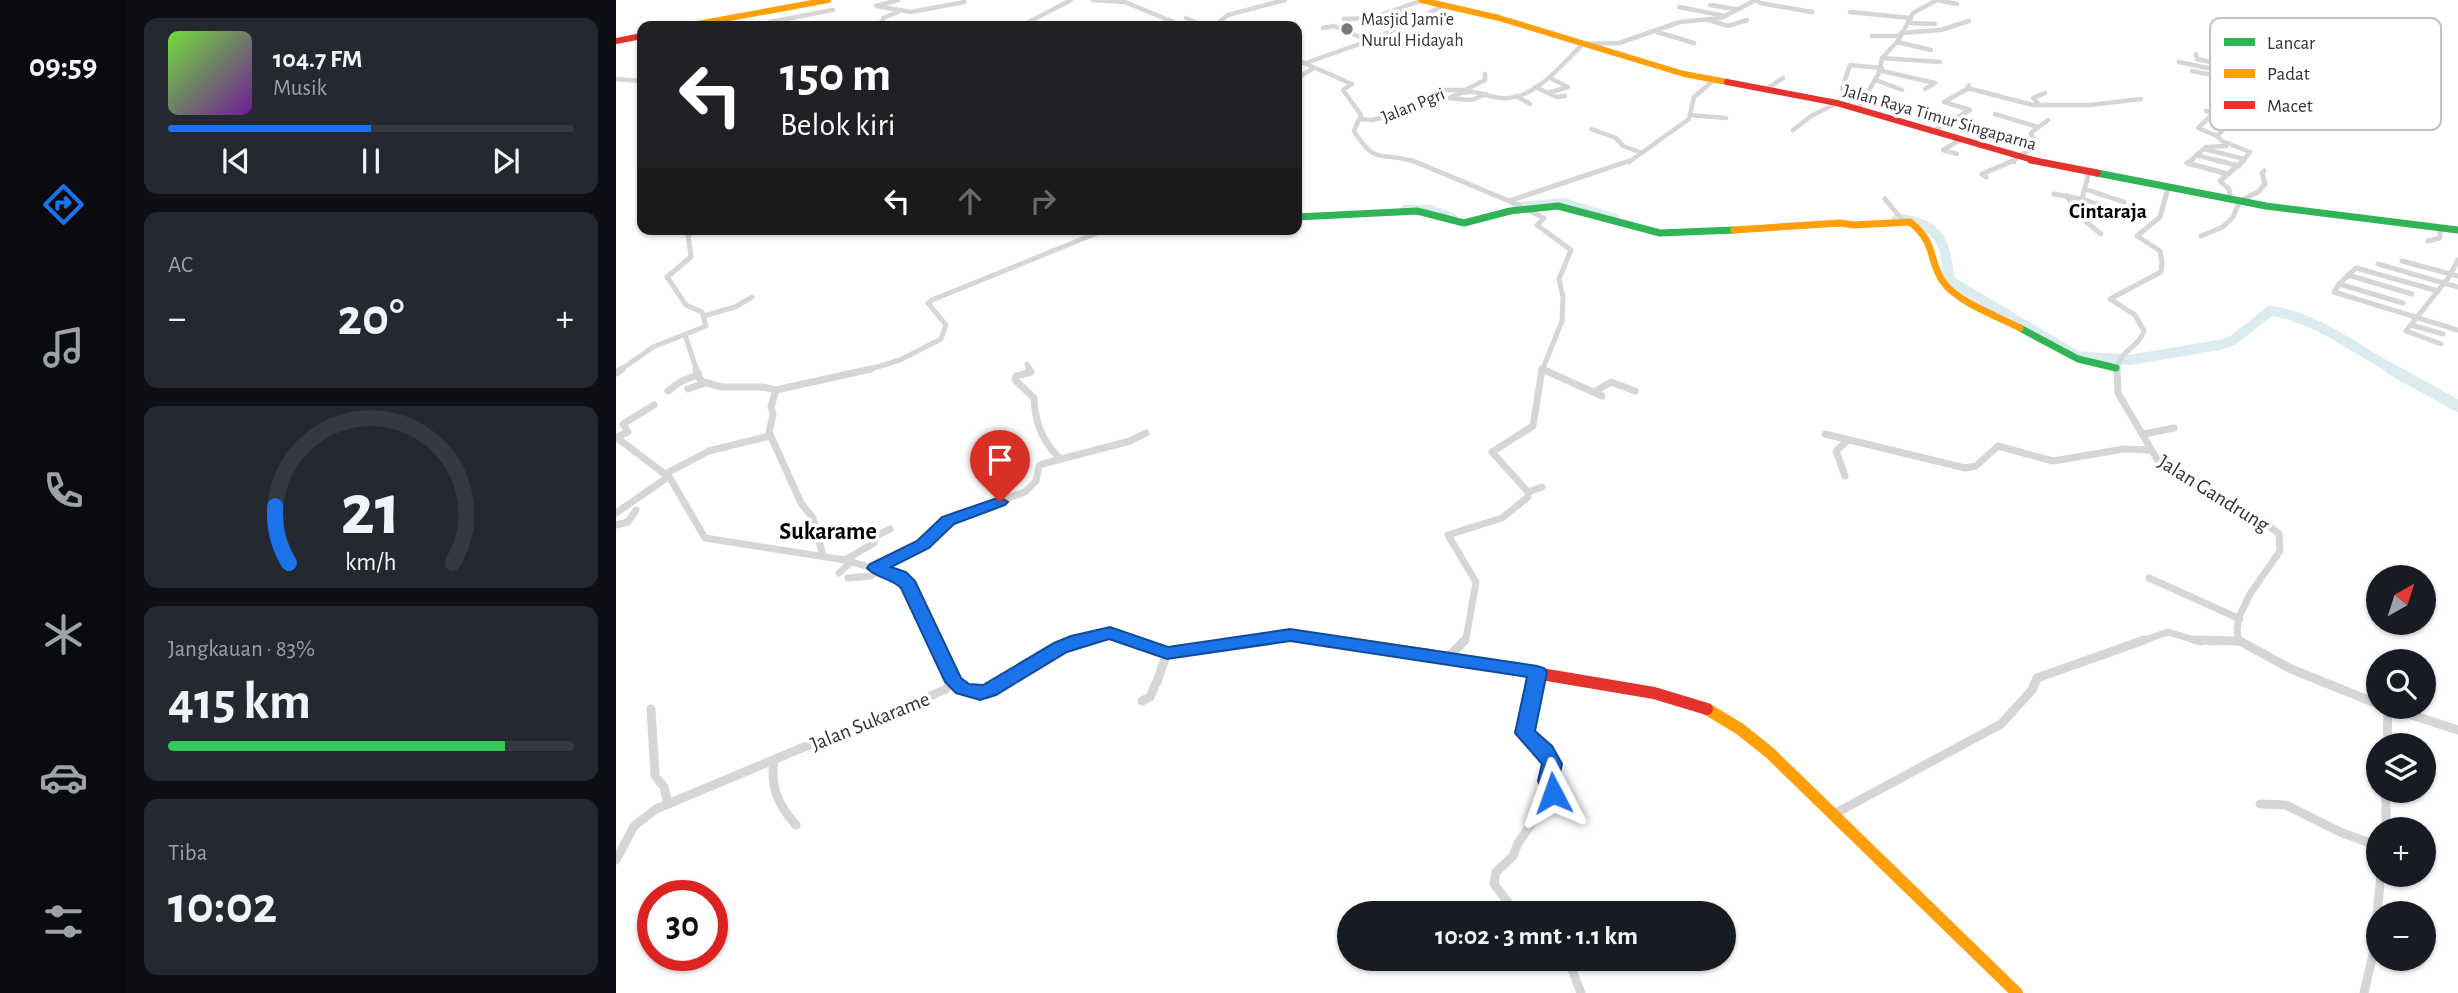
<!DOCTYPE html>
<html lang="id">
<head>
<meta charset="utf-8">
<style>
  body { margin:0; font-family:"Alegreya Sans",sans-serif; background:#242831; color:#f1f3f6; height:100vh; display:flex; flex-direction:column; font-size:26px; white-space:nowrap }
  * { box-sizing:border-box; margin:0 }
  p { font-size:23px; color:#9ea1a6 }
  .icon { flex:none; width:38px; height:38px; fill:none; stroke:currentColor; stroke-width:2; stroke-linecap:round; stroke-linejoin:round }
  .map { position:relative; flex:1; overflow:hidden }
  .side { display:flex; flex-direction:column; gap:18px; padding:18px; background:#0d0f14; width:490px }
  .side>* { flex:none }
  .top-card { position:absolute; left:21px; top:21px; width:665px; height:214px; border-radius:14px; box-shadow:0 2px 5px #0004; background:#202124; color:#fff; overflow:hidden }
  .needle { width:46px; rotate:39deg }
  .controls { position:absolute; left:1750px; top:565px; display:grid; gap:14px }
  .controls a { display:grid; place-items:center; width:70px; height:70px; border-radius:50%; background:#171b24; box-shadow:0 2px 5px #0004; font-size:35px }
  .speed { position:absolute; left:21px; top:880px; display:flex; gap:14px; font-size:35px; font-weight:700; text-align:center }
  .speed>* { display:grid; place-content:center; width:91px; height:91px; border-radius:50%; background:#171b24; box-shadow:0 2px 5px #0004; line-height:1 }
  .speed .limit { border:10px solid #d22; background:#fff; color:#111 }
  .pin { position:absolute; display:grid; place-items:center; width:60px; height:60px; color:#fff; margin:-72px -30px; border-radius:50% 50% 50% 0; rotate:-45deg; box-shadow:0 0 7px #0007 }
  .pin .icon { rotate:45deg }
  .me { position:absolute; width:77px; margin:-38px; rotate:356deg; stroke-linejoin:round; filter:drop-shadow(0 0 5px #0008) }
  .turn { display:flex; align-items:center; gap:24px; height:147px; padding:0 28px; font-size:32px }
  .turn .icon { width:91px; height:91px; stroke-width:2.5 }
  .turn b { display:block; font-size:49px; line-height:60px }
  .lanes { display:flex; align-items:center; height:66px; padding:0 28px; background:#0003; justify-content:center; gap:35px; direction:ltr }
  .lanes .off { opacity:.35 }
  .big { font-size:52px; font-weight:700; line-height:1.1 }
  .side .card { flex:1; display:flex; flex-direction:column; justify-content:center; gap:10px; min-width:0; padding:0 24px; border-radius:14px; background:#242831 }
  .side .dial { align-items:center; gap:0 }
  .dial svg { height:182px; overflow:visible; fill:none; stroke:#363941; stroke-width:7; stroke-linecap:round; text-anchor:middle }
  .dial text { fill:#f1f3f6; stroke:none }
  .song { display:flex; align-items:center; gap:21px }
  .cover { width:84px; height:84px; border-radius:10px; background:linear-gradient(135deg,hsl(100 70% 55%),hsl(280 70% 35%)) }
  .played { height:7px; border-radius:4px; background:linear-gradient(90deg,#1a73e8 50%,#363941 50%) }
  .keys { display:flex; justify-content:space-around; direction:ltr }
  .heat { display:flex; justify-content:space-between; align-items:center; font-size:38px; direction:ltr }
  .charge { height:10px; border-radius:5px; background:linear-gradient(90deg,#34c759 83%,#363941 0) }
  .trip { position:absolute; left:721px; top:901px; width:399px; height:70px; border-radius:35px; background:#171b24; box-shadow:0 2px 5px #0004; font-weight:700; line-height:70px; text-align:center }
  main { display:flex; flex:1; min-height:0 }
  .tabs { display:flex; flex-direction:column; width:126px; justify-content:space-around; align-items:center; background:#090b0e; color:#9ea1a6 }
  .tabs .icon { width:49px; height:49px }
  .tabs .on { color:#1a73e8 }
  .tabs b { font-size:32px; color:#f1f3f6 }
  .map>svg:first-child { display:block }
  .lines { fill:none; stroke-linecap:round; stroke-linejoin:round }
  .river-far1 { stroke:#dbebf0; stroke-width:10 }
  .river { stroke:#dbebf0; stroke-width:12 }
  .street-far3 { stroke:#d6d6d6; stroke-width:4.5 }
  .street-far2 { stroke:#d6d6d6; stroke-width:5 }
  .street-far1 { stroke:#d6d6d6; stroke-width:7 }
  .street { stroke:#d6d6d6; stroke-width:9 }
  .fast { stroke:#30b455; stroke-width:7 }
  .slow-far3 { stroke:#ff9f0a; stroke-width:6 }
  .slow-far2 { stroke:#ff9f0a; stroke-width:7 }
  .slow-far1 { stroke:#ff9f0a; stroke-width:10 }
  .slow { stroke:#ff9f0a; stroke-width:12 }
  .jam-far2 { stroke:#e5322d; stroke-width:6 }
  .jam-far1 { stroke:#e5322d; stroke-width:7 }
  .jam { stroke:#e5322d; stroke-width:12 }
  .route { fill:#1a73e8; stroke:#114b97; stroke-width:2 }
  .poi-dot { fill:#7a7a7a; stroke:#fff; stroke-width:2.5 }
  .labels { text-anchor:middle; stroke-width:7; stroke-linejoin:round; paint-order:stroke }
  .far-poi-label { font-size:18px; fill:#323232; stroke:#fff; text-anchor:start }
  .far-street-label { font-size:18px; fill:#323232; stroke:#fff }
  .far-quarter-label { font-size:21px; font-weight:bold; fill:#000; stroke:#fff }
  .street-label { font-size:21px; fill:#323232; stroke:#fff }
  .quarter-label { font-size:24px; font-weight:bold; fill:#000; stroke:#fff }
  .key { fill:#fff; stroke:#c2c2c2; stroke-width:2 }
  .key-label { font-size:19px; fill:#323232 }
</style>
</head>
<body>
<main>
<nav class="tabs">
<b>09:59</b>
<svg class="icon on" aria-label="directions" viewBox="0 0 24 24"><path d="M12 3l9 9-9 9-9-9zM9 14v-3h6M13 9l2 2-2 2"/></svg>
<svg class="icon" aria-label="music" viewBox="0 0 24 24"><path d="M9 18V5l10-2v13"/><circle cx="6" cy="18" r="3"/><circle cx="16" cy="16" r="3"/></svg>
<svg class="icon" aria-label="phone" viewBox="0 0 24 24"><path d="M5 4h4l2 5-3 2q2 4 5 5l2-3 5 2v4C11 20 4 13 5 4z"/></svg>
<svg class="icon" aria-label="climate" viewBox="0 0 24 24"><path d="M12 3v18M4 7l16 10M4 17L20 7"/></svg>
<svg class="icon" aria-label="car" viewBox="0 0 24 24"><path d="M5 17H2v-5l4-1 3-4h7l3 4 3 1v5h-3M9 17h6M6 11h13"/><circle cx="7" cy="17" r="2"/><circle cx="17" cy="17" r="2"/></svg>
<svg class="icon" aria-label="filters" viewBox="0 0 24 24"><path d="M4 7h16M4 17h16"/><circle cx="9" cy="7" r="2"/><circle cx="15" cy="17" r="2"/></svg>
</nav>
<section class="side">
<div class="card">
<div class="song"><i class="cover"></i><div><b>104.7 FM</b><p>Musik</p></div></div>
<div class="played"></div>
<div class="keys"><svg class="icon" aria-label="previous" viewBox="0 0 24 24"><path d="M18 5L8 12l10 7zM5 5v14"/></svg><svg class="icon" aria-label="pause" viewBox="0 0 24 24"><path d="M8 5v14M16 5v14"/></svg><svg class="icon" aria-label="next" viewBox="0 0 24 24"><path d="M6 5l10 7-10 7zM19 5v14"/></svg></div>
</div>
<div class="card"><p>AC</p>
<div class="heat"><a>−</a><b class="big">20°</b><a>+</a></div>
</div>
<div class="card dial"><svg viewBox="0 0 100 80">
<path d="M14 69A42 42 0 1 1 86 69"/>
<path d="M14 69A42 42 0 0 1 8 44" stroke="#1a73e8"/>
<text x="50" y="56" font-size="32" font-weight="700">21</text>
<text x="50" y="72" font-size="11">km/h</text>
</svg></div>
<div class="card"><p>Jangkauan · 83%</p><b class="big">415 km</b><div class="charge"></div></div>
<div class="card"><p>Tiba</p><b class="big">10:02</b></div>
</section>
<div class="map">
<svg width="1842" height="993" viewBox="0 0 1842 993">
  <rect width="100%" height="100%" fill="#fff"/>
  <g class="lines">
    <g class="river-far1">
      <path d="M 901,207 L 948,203 L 999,219"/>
      <path d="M 789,210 L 814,210 L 836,218"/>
      <path d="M 1281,219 C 1323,222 1331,243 1333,280 L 1461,356 L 1514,360 L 1603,345 L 1616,341 L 1654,311 C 1694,314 1743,351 1779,371"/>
    </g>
    <path class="river" d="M 1775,369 L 1842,406"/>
    <g class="street-far3">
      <path d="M 282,0 L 260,6 L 295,12 L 348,2"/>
      <path d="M 477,0 L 509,2 L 567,26"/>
      <path d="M 1141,0 L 1144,3 L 1196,12"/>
      <path d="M 1322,0 L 1341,4"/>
      <path d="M 1094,5 L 1119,9"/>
      <path d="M 1063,7 L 1109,16"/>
      <path d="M 782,10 L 796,12"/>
      <path d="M 1234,12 L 1295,18"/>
      <path d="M 728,19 L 756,18 L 807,0"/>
      <path d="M 1092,20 L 1112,26 L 1131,20"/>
      <path d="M 92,21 L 101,26"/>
      <path d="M 154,22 L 217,10"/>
      <path d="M 1293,23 L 1319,24"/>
      <path d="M 407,25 L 455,0"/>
      <path d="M 250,26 L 267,22 L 267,18 L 282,12"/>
      <path d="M 569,26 L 583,24 L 570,18"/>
      <path d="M 598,26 L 612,15 L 669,0"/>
      <path d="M 707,28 L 718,26 L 751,40"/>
      <path d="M 1041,32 L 1078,43"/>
      <path d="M 1285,33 L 1325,30 L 1353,21"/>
      <path d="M 1256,36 L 1284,36"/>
      <path d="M 1627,40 L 1745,79 L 1745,84 L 1740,88"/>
      <path d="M 1281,42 L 1315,50"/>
      <path d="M 1266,58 L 1324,62"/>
      <path d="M 681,60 L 736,84 L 727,90 L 745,115 L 738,131 C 761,168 765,150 799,162"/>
      <path d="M 1642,61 L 1744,83"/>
      <path d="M 1563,62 L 1680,87 L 1693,84"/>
      <path d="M 690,63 L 763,37 L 829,5"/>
      <path d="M 1623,63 L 1740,88 L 1737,93 L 1616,67 Z"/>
      <path d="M 1266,71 L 1319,83 L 1309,89"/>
      <path d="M 1576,71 L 1606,77 L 1616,67 L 1581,59 L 1580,54"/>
      <path d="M 681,78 L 698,68"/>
      <path d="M 0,79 L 26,81"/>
      <path d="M 1260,80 L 1286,90"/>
      <path d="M 1744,85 L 1775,96"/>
      <path d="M 919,87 L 941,97 L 949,96"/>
      <path d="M 1628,87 L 1603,80 L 1606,77 L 1654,87"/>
      <path d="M 1351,88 L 1417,105 L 1474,105 L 1525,99"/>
      <path d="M 1226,89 L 1234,65 L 1266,68"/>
      <path d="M 1149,90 L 1167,78"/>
      <path d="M 1623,92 L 1620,94 L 1638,99"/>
      <path d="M 932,93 L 952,87 L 936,79"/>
      <path d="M 1737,93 L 1802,106"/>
      <path d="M 1620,94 L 1603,107 L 1677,124"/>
      <path d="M 900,96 L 914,104"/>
      <path d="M 1716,96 L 1759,105 L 1769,99"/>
      <path d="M 816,97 L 856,100 L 870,94"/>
      <path d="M 833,98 C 863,83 866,100 892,98 C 922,96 947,63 967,44 L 1003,43 L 1064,22 L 1105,18 L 1140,0"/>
      <path d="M 1678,100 L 1698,105"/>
      <path d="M 1635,102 L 1681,112 L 1685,108 L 1641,97"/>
      <path d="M 1423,105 L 1417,98 L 1429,93"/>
      <path d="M 1629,107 L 1688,120"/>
      <path d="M 1242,109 L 1263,73 L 1266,58 L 1282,41 L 1297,13 L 1321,0"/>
      <path d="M 1590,111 L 1658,127"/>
      <path d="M 1598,113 L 1582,128 L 1601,136"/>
      <path d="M 1379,114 L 1422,127"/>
      <path d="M 1074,115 L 1110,118"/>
      <path d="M 1344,117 L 1355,120"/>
      <path d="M 745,119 L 756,120 L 773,116 L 829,90 L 849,90 L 869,80 L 869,74"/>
      <path d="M 975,129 L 1000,138 L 1007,146 L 1026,153"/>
      <path d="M 1177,130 L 1195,116 L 1221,103"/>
      <path d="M 1315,132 L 1354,110 L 1328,102 L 1351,89 L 1353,85"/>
      <path d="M 1588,149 L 1628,159"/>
      <path d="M 1341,154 L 1327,150 L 1342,141"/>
      <path d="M 1580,155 L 1606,162"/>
      <path d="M 1013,162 L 1073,119 L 1078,97 L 1098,80"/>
      <path d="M 1398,162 L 1401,157 L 1420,147 L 1415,133 L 1432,120"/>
      <path d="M 1573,162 L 1590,147 L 1610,146"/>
      <path d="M 1626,162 L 1634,152 L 1606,141 L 1601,136 L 1636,99 L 1679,64"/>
    </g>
    <g class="street-far2">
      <path d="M 795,160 L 893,201"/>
      <path d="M 1600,160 L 1623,166"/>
      <path d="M 1571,163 L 1576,160"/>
      <path d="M 1571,163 L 1612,174"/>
      <path d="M 1473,172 L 1466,199 L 1499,210"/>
      <path d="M 1370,177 L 1366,174 L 1399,160"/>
      <path d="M 1469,189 L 1508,202"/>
      <path d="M 1438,194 L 1466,199"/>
      <path d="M 1451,196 L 1463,216 L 1485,234"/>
      <path d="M 1269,199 L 1285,218"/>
      <path d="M 1615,200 L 1613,189 L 1604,181 L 1628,160"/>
      <path d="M 904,206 L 893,201 L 1016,160"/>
      <path d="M 910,209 L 928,218 L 921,225 L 955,250 L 943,279 L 947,297 L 946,321 L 926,371"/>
      <path d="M 1464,217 L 1490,208"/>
      <path d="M 1585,236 L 1607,227 L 1617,217 L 1624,201 L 1642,192 L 1649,184 L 1646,173 L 1648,171"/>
      <path d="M 1812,241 L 1824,238 L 1824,228"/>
      <path d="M 1786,261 L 1842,276"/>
      <path d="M 1762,264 L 1842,287"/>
      <path d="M 1732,275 L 1796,294"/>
      <path d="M 1723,284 L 1718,292 L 1842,330"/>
      <path d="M 1787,303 L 1723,284 L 1740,268 L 1822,291"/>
      <path d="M 88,316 L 119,307 L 136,297"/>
      <path d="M 1795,325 L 1827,334"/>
      <path d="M 69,335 L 81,371"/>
      <path d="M 1825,344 L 1790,331 L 1833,277 L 1842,260"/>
      <path d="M 411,364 L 414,371"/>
      <path d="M 926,369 L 930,371"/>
      <path d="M 3,371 L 37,347 L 90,326 L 86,312 L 70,305 L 51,277 L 75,257 L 72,235 L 84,229"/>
      <path d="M 248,371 L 284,360 L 325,339 L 330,325 L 312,303 L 316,300 L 491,229"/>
      <path d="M 1500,371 C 1505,348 1521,350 1528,331 L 1519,315 L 1494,299 L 1545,272 L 1546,262 L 1544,251 L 1521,236 L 1544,217 L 1552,188"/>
    </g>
    <g class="street-far1">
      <path d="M 80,369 L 83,378 L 87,382 L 106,387 L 147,387 L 160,390"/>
      <path d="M 413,369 L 415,372 L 400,376 L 399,380 L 418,398 C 419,423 426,440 443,458"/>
      <path d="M 926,369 L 986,396"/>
      <path d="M 1501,369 L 1502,393 L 1542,461 L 1646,520 L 1663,534 L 1664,551 L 1634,594 L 1623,617 L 1621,629 L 1623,642"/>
      <path d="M 0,373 L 6,369"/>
      <path d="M 72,389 L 89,383"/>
      <path d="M 52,391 L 64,382 L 83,374"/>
      <path d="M 978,392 L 995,382 L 1019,391"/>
      <path d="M 1209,434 L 1349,468 L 1360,466 L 1382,446 L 1437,461 L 1508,449 L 1534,450"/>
      <path d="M 1528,434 L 1558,428"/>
      <path d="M 0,437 L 54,478 L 89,538 L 229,560 L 284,576 L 299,596 L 321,642"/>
      <path d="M 1,437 L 12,432 L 7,424 L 38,405"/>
      <path d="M 49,474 L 93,451 L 154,436"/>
      <path d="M 1229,476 L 1220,451 L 1232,440"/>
      <path d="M 912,492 L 926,487"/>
      <path d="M 0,513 L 52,477"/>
      <path d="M 0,525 L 12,522 L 20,510"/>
      <path d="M 207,556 L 197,518 L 185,503 L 153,432 L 157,415 L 155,407 L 160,390 L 255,369"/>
      <path d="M 229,560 L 258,543 L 260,536 L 274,529"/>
      <path d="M 260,567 L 307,545 L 335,519 L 409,492 L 420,481 L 423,466 L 426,464 L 514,441 L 530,433"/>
      <path d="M 223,573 L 236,561"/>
      <path d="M 232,578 L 255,576 L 264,569"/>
      <path d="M 1533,578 L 1624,619"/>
      <path d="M 847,642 L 850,639 L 860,582 L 832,535 L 886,518 L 912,497 L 912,492 L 876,452 L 917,426 L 926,369"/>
      <path d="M 1523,642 L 1552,632 L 1585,642"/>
      <path d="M 1594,642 L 1622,641"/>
    </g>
    <g class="street">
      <path d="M 1579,640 L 1622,641"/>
      <path d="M 1622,640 L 1675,669 L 1762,704"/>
      <path d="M 832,657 L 849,640"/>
      <path d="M 541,682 L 551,653"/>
      <path d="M 526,701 L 534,697 L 540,683"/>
      <path d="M 1771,707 L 1842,730"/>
      <path d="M 35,709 L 39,776 L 48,787 L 52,804"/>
      <path d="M 1771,746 L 1772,707"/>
      <path d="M 158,760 C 154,787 162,805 180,825"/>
      <path d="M 1770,791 L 1770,830"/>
      <path d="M 1644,804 L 1670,805 L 1724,832 L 1762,846"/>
      <path d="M 1218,814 L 1385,724 L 1416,690 L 1421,678 L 1528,640"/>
      <path d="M 0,860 L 18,826 L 40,809 L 188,747 L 233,733 L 330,689 L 338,679 L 320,640"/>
      <path d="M 901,914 L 878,884 L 880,872 L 897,856 L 902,843 L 937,793 L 932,781 L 936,764 L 929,752 L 909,733 L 921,672"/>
      <path d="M 952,959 L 965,993"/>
      <path d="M 1748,993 L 1757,954 L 1765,875"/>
    </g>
    <g class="fast">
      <path d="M 1481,173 L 1650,206 L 1842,230"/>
      <path d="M 681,217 L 801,211 L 848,223 L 894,211 L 942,206 L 1044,233 L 1118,230"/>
      <path d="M 1404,328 L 1462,359 L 1500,368"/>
    </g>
    <g class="slow-far3">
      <path d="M 805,0 L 883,18 L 1068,74 L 1111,82"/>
      <path d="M 70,26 L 212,0"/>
    </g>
    <path class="slow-far2" d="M 1118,230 L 1224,223 L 1238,225 L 1294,222 C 1322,244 1311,260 1328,283 C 1342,302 1383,317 1404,328"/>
    <g class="slow-far1">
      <path d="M 457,642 C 480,632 498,633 520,642"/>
      <path d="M 628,642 L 674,635 L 722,642"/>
    </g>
    <g class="slow">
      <path d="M 516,640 L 551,653 L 640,640"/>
      <path d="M 709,640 L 807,654"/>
      <path d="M 338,682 L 352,691 L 364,693 L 389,683 L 430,655 L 461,640"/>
      <path d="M 1091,709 L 1124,729 L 1154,753 L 1401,993"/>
    </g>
    <g class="jam-far2">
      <path d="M 0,41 L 26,36"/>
      <path d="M 1111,82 L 1221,103 L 1424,162"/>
    </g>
    <path class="jam-far1" d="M 1415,160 L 1481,173"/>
    <path class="jam" d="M 807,654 L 1038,693 L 1091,709"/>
  </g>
  <path class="route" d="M 384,497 L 392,502 L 389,505 L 338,524 L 313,548 L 275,567 L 290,572 L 299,581 L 345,678 L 353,684 L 367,685 L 438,643 L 455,636 L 494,627 L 552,647 L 674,629 L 921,666 L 928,668 L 931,672 L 919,731 L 936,746 L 946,764 L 942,781 L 947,793 L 944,799 L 937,801 L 929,799 L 922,781 L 926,764 L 899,733 L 911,677 L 674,641 L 551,659 L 493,639 L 451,652 L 380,695 L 364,700 L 340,693 L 329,682 L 285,588 C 275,578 260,578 251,568 L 254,564 L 301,541 L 326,517 Z"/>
  <circle class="poi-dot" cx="731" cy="29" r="7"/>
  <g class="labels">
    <g class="far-poi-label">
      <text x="745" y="25">Masjid Jami'e<tspan x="745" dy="21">Nurul Hidayah</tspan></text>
    </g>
    <g class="far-street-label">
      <text transform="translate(797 105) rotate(-22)" y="6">Jalan Pgri</text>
      <text transform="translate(1324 117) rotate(16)" y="6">Jalan Raya Timur Singaparna</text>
    </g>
    <g class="far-quarter-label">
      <text x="1492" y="218">Cintaraja</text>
    </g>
    <g class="street-label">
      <text transform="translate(1598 493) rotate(32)" y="7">Jalan Gandrung</text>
      <text transform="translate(254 721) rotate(-22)" y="7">Jalan Sukarame</text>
    </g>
    <g class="quarter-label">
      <text x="212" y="539">Sukarame</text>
    </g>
  </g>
  <rect x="1594" y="18" width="231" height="112" rx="10" class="key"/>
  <rect x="1608" y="38" width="31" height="8" fill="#30b455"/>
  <rect x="1608" y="69" width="31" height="9" fill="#ff9f0a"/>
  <rect x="1608" y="101" width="31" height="8" fill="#e5322d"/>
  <g class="key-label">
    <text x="1651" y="49">Lancar</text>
    <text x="1651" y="80">Padat</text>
    <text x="1651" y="112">Macet</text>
  </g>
</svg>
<div class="controls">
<a><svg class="needle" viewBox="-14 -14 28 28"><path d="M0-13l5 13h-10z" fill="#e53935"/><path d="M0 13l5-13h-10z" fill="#9ea1a6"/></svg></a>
<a><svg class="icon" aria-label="search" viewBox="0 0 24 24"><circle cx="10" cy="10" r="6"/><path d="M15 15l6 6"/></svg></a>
<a><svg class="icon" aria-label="layers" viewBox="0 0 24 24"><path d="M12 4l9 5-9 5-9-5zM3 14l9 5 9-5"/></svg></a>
<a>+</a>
<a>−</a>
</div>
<div class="speed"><div class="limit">30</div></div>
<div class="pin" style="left:384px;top:502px;background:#d93025"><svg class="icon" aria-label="arrive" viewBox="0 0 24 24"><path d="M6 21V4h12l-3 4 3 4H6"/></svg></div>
<svg class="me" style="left:937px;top:793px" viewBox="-20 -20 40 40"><path d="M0-17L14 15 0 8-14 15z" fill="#1a73e8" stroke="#fff" stroke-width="4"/></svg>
<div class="trip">10:02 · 3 mnt · 1.1 km</div>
<div class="top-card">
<div class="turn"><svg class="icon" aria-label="left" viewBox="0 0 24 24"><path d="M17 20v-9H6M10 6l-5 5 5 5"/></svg><div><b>150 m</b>Belok kiri</div></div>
<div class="lanes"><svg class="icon" aria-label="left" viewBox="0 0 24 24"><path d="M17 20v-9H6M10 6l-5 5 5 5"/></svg><svg class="icon off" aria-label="ahead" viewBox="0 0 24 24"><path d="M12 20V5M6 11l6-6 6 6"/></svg><svg class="icon off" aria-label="right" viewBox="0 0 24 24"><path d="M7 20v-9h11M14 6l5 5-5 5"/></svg></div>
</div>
</div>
</main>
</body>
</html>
